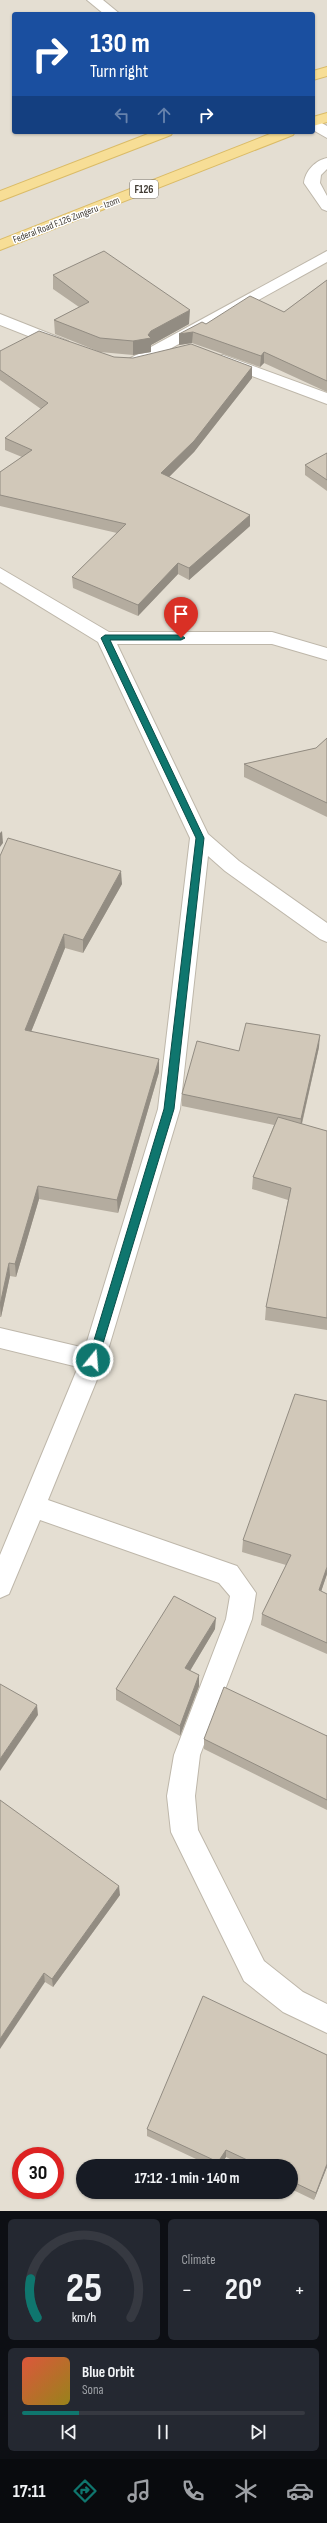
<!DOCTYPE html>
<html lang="en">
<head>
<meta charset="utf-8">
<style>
  body { margin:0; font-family:"Sofia Sans Condensed",sans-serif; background:#242831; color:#f1f3f6; height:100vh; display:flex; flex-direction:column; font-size:15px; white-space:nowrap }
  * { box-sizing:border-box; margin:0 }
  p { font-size:13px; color:#9ea1a6 }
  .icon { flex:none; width:22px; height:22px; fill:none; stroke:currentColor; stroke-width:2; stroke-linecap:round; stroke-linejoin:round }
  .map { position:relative; height:2211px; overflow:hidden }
  .drawer { display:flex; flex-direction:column; gap:8px; padding:8px; background:#0d0f14; flex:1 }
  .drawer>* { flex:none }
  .top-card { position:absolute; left:12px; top:12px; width:303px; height:122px; border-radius:4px; box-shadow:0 1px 3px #0004; background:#1a4fa0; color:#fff; overflow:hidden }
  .speed { position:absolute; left:12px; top:2147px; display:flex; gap:8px; font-size:20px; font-weight:700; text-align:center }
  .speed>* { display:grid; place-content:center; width:52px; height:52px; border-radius:50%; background:#171b24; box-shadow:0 1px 3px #0004; line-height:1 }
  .speed .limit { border:6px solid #d22; background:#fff; color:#111 }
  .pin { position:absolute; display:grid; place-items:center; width:34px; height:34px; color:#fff; margin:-41px -17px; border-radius:50% 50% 50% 0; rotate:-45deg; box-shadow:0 0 4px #0007 }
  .pin .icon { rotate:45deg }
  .me { position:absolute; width:44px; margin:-22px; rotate:17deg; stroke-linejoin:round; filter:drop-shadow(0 0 3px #0008) }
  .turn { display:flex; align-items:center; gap:14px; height:84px; padding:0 12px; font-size:18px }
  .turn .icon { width:52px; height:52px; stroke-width:2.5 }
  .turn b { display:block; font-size:28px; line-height:34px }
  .lanes { display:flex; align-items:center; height:38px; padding:0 12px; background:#0003; justify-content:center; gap:20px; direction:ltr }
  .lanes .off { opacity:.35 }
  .big { font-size:30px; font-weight:700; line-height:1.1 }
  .drawer .card { flex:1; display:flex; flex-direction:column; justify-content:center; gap:6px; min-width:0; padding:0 14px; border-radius:6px; background:#242831 }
  .drawer .dial { align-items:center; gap:0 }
  .dial svg { height:104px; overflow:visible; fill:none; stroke:#363941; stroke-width:7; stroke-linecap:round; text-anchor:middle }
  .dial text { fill:#f1f3f6; stroke:none }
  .song { display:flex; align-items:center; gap:12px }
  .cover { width:48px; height:48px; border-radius:6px; background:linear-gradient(135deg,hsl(10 70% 55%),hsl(50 70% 35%)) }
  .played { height:4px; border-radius:2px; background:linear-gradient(90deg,#0f766e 20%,#363941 20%) }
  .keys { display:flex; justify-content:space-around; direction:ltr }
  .heat { display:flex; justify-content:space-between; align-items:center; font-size:22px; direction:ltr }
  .drawer .tiles { flex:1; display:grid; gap:8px; grid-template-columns:1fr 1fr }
  .card:last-child { grid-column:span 2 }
  .trip { position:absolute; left:76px; top:2159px; width:222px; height:40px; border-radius:20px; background:#171b24; box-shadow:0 1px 3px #0004; font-weight:700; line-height:40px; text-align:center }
  .menu { display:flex; height:64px; justify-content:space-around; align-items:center; background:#090b0e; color:#9ea1a6 }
  .menu .icon { width:28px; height:28px }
  .menu .on { color:#0f766e }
  .menu b { font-size:18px; color:#f1f3f6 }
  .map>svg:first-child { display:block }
  .residential { fill:#e4ded2; fill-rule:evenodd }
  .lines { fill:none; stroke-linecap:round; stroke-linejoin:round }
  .minor-casing { stroke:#beb7aa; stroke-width:2 }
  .primary-casing { stroke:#dabb67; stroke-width:2 }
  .minor { fill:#fff; fill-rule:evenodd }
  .primary { fill:#f7de96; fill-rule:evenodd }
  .wall { fill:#b4ac9f }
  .shaded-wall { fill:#928c82 }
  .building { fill:#d1c8b9; stroke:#928c82 }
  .route { fill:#0f766e; stroke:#0a4d48 }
  .labels { text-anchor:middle; stroke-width:3; stroke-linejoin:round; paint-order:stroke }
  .far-street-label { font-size:10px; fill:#413c34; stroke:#fff }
  .shield { fill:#fff; stroke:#7a7671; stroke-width:1 }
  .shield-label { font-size:11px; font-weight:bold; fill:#413c34 }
</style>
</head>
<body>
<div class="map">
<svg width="327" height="2211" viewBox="0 0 327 2211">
  <rect width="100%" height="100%" fill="#f0ede3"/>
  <path class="residential" d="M 0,0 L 327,0 L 327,2211 L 0,2211 ZM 14,14 L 313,14 L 313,132 L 14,132 ZM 21,2156 L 55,2156 L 55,2190 L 21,2190 ZM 83,2166 L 291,2166 L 291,2192 L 83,2192 Z"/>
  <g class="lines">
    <defs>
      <g id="minor">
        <path d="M 87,0 L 103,0 L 120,14 L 104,14 Z"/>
        <path d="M 313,118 L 327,126 L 327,138 L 313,130 Z"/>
        <path d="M 327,158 L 327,169 L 321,175 L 320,183 L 327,196 L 327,211 L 322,209 L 304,183 C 305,171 316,160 327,158 Z"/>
        <path d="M 327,251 L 327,262 L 139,366 L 127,366 L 125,363 L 127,360 Z"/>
        <path d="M 0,314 L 68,341 L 70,344 L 62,349 L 56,347 L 0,325 Z"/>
        <path d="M 223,355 L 327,393 L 327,404 L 217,363 L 215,360 L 217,357 Z"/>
        <path d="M 0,568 L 109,632 L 272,632 L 327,648 L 327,660 L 272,644 L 117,644 L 208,834 L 239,861 L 327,923 L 327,942 L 320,939 L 225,871 L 208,856 L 180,1109 L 105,1360 L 48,1500 L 237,1566 L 256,1593 L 252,1619 L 200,1755 L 195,1796 L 198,1830 L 264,1961 L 303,1992 L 327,2004 L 327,2033 L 283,2012 L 244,1981 L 171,1832 L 167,1796 L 174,1755 L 226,1619 L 230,1596 L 219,1583 L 40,1520 L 9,1594 L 0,1598 L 0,1555 L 78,1367 L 0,1348 L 0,1328 L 85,1348 L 158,1109 L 190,838 L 98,642 L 0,582 Z"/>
      </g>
      <g id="primary">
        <path d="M 327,67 L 327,76 L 313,80 L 313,71 Z"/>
        <path d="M 327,113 L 327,122 L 313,126 L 313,117 Z"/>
        <path d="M 153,132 L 173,132 L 171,135 L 0,201 L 0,191 Z"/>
        <path d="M 275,132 L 295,132 L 293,135 L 0,250 L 0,240 Z"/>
      </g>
    </defs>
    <use href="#minor" class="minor-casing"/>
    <use href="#primary" class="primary-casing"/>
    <use href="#minor" class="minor"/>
    <use href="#primary" class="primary"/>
  </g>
  <g class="wall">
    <path d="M 53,275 L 189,324 L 151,345 L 151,352 L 133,355 L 100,352 L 55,334 L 54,320 L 79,307 L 53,289 Z"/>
    <path d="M 327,280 L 327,392 L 264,363 L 260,367 L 192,343 L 179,345 L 179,334 L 206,324 L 284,312 Z"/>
    <path d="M 0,351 L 114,357 L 252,367 L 252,378 L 194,452 L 169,477 L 250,515 L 250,526 L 189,580 L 178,574 L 138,616 L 73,588 L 72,577 L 117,533 L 0,506 L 0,472 L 22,457 L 5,450 L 5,438 L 41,409 L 0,380 Z"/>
    <path d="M 327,453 L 327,491 L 305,475 L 305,465 Z"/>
    <path d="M 327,738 L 327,817 L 244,777 L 244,764 L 316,748 Z"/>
    <path d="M 0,856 L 122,884 L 83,953 L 65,948 L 31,1032 L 159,1072 L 118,1213 L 39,1199 L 16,1277 L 10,1276 L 1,1317 L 0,1317 Z"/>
    <path d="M 319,1047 L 302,1124 L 327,1131 L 327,1330 L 265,1320 L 266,1307 L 288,1200 L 252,1189 L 253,1177 L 274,1125 L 182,1106 L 182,1094 Z"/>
    <path d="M 327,1401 L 327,1574 L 321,1591 L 327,1594 L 327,1654 L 261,1625 L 262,1614 L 286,1565 L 242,1552 L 243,1540 Z"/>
    <path d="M 215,1629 L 190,1671 L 199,1675 L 199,1686 L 180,1736 L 116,1700 L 116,1689 Z"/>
    <path d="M 327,1735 L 327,1810 L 204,1749 L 204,1739 L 327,1736 Z"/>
    <path d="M 0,1800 L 120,1895 L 53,1987 L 45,1982 Z"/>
    <path d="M 147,2129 L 327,2167 L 314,2200 L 291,2189 L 291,2166 L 244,2166 L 226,2157 L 220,2166 L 211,2166 L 147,2136 Z"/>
  </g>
  <g class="shaded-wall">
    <path d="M 190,310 L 189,324 L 151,345 L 151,352 L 133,355 L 133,341 L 148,335 L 151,331 Z"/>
    <path d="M 193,332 L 192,343 L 179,345 L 179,334 Z"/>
    <path d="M 264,352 L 264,363 L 260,367 L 261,356 Z"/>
    <path d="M 252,367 L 252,378 L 194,452 L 161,485 L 161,473 Z"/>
    <path d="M 250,515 L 250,526 L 189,580 L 189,568 Z"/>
    <path d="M 178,563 L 178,574 L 138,616 L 138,605 Z"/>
    <path d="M 2,831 L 3,843 L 0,847 L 0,833 Z"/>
    <path d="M 121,871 L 122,884 L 83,953 L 83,940 Z"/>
    <path d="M 64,934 L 65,948 L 26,1044 L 25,1030 Z"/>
    <path d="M 320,1035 L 319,1047 L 300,1131 L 301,1119 Z"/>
    <path d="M 159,1059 L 159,1072 L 118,1213 L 117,1200 Z"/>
    <path d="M 38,1186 L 39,1199 L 16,1277 L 15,1264 Z"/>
    <path d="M 9,1263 L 10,1276 L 1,1317 L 0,1305 Z"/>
    <path d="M 327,1567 L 327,1574 L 318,1601 L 319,1590 Z"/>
    <path d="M 216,1618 L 215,1629 L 185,1679 L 185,1668 Z"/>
    <path d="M 199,1675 L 199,1686 L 180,1736 L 180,1726 Z"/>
    <path d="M 37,1705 L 38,1715 L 0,1771 L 0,1759 Z"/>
    <path d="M 119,1886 L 120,1895 L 53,1987 L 52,1979 Z"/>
    <path d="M 44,1973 L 45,1982 L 0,2049 L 0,2039 Z"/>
    <path d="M 226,2150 L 226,2157 L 220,2166 L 218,2166 L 218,2162 Z"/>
    <path d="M 327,2164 L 327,2167 L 314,2200 L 316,2193 Z"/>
  </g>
  <g class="building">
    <path d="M 104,251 L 190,310 L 151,331 L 148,335 L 151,338 L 133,341 L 100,338 L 54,320 L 89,302 L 53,275 Z"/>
    <path d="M 327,280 L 327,381 L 264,352 L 261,356 L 193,332 L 179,334 L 202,322 L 206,324 L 250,296 L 284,312 Z"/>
    <path d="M 39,331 L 114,357 L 133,358 L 191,344 L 252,367 L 194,441 L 161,473 L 250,515 L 189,568 L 178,563 L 138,605 L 72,577 L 126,524 L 0,495 L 0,472 L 32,450 L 5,438 L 48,403 L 0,370 L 0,351 Z"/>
    <path d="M 327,453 L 327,480 L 305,465 Z"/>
    <path d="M 327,738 L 327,803 L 244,764 L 316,748 Z"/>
    <path d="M 8,838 L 121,871 L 83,940 L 64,934 L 25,1030 L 159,1059 L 117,1200 L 38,1186 L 15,1264 L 9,1263 L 0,1305 L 0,856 Z"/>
    <path d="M 246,1023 L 320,1035 L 301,1119 L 182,1094 L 197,1041 L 239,1051 Z"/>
    <path d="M 278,1117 L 327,1131 L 327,1318 L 266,1307 L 291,1188 L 253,1177 Z"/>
    <path d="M 295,1394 L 327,1401 L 327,1567 L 319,1590 L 327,1594 L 327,1643 L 262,1614 L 291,1555 L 243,1540 Z"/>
    <path d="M 174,1596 L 216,1618 L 185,1668 L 199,1675 L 180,1726 L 116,1689 Z"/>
    <path d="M 0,1684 L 37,1705 L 0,1759 Z"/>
    <path d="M 224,1687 L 327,1736 L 327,1735 L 327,1800 L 204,1739 Z"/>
    <path d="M 0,1800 L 119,1886 L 52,1979 L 44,1973 L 0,2039 Z"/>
    <path d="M 203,1996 L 327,2055 L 327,2164 L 316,2193 L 291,2181 L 291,2166 L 260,2166 L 226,2150 L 218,2162 L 147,2129 Z"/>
  </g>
  <path class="route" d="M 105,635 L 181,635 L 185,638 L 181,640 L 110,640 L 204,838 L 174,1109 L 98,1360 L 93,1364 L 88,1360 L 164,1109 L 196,838 L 101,638 Z"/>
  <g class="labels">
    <g class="far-street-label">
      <text transform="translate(66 219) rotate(-21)" y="4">Federal Road F.126 Zungeru - Izom</text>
    </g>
    <rect class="shield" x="130" y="180" width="28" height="18" rx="3"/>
    <g class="shield-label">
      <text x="144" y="193">F126</text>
    </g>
  </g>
</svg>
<div class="speed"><div class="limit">30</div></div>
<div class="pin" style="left:181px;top:638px;background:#d93025"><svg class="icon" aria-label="arrive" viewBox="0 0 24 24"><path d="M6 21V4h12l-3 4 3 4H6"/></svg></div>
<svg class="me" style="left:93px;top:1360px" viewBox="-20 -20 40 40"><circle r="17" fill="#0f766e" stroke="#fff" stroke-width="3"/><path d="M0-11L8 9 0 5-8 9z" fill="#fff"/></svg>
<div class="trip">17:12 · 1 min · 140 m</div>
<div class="top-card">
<div class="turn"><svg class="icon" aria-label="right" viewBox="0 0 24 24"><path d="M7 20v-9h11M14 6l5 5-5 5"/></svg><div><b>130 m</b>Turn right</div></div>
<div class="lanes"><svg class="icon off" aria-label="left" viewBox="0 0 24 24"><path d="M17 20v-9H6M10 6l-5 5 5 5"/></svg><svg class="icon off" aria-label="ahead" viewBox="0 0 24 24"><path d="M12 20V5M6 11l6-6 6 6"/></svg><svg class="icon" aria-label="right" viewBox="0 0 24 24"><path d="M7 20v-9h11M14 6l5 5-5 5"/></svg></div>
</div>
</div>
<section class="drawer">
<div class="tiles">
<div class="card dial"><svg viewBox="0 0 100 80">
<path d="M14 69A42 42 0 1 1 86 69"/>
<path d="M14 69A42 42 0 0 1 9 39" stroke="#0f766e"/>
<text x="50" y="56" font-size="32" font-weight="700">25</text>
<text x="50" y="72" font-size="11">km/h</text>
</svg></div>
<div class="card"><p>Climate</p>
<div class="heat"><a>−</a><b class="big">20°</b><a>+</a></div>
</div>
<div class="card">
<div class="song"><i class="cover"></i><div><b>Blue Orbit</b><p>Sona</p></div></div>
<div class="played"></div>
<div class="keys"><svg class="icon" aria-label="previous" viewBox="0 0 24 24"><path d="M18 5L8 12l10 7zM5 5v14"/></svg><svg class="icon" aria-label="pause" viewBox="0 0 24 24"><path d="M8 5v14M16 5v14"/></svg><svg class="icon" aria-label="next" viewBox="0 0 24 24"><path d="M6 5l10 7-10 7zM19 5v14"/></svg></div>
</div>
</div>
</section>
<nav class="menu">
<b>17:11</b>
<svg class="icon on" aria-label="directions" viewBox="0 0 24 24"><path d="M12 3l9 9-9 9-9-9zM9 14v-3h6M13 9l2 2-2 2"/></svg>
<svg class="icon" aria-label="music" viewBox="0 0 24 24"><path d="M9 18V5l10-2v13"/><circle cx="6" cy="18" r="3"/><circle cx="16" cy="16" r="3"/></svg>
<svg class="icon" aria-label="phone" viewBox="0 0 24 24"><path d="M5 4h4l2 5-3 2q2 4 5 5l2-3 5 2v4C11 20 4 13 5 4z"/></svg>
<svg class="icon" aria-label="climate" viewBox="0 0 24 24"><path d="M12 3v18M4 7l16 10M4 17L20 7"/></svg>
<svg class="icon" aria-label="car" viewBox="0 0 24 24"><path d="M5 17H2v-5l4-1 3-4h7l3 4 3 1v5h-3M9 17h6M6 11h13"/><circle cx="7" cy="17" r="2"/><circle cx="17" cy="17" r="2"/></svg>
</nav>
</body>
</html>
